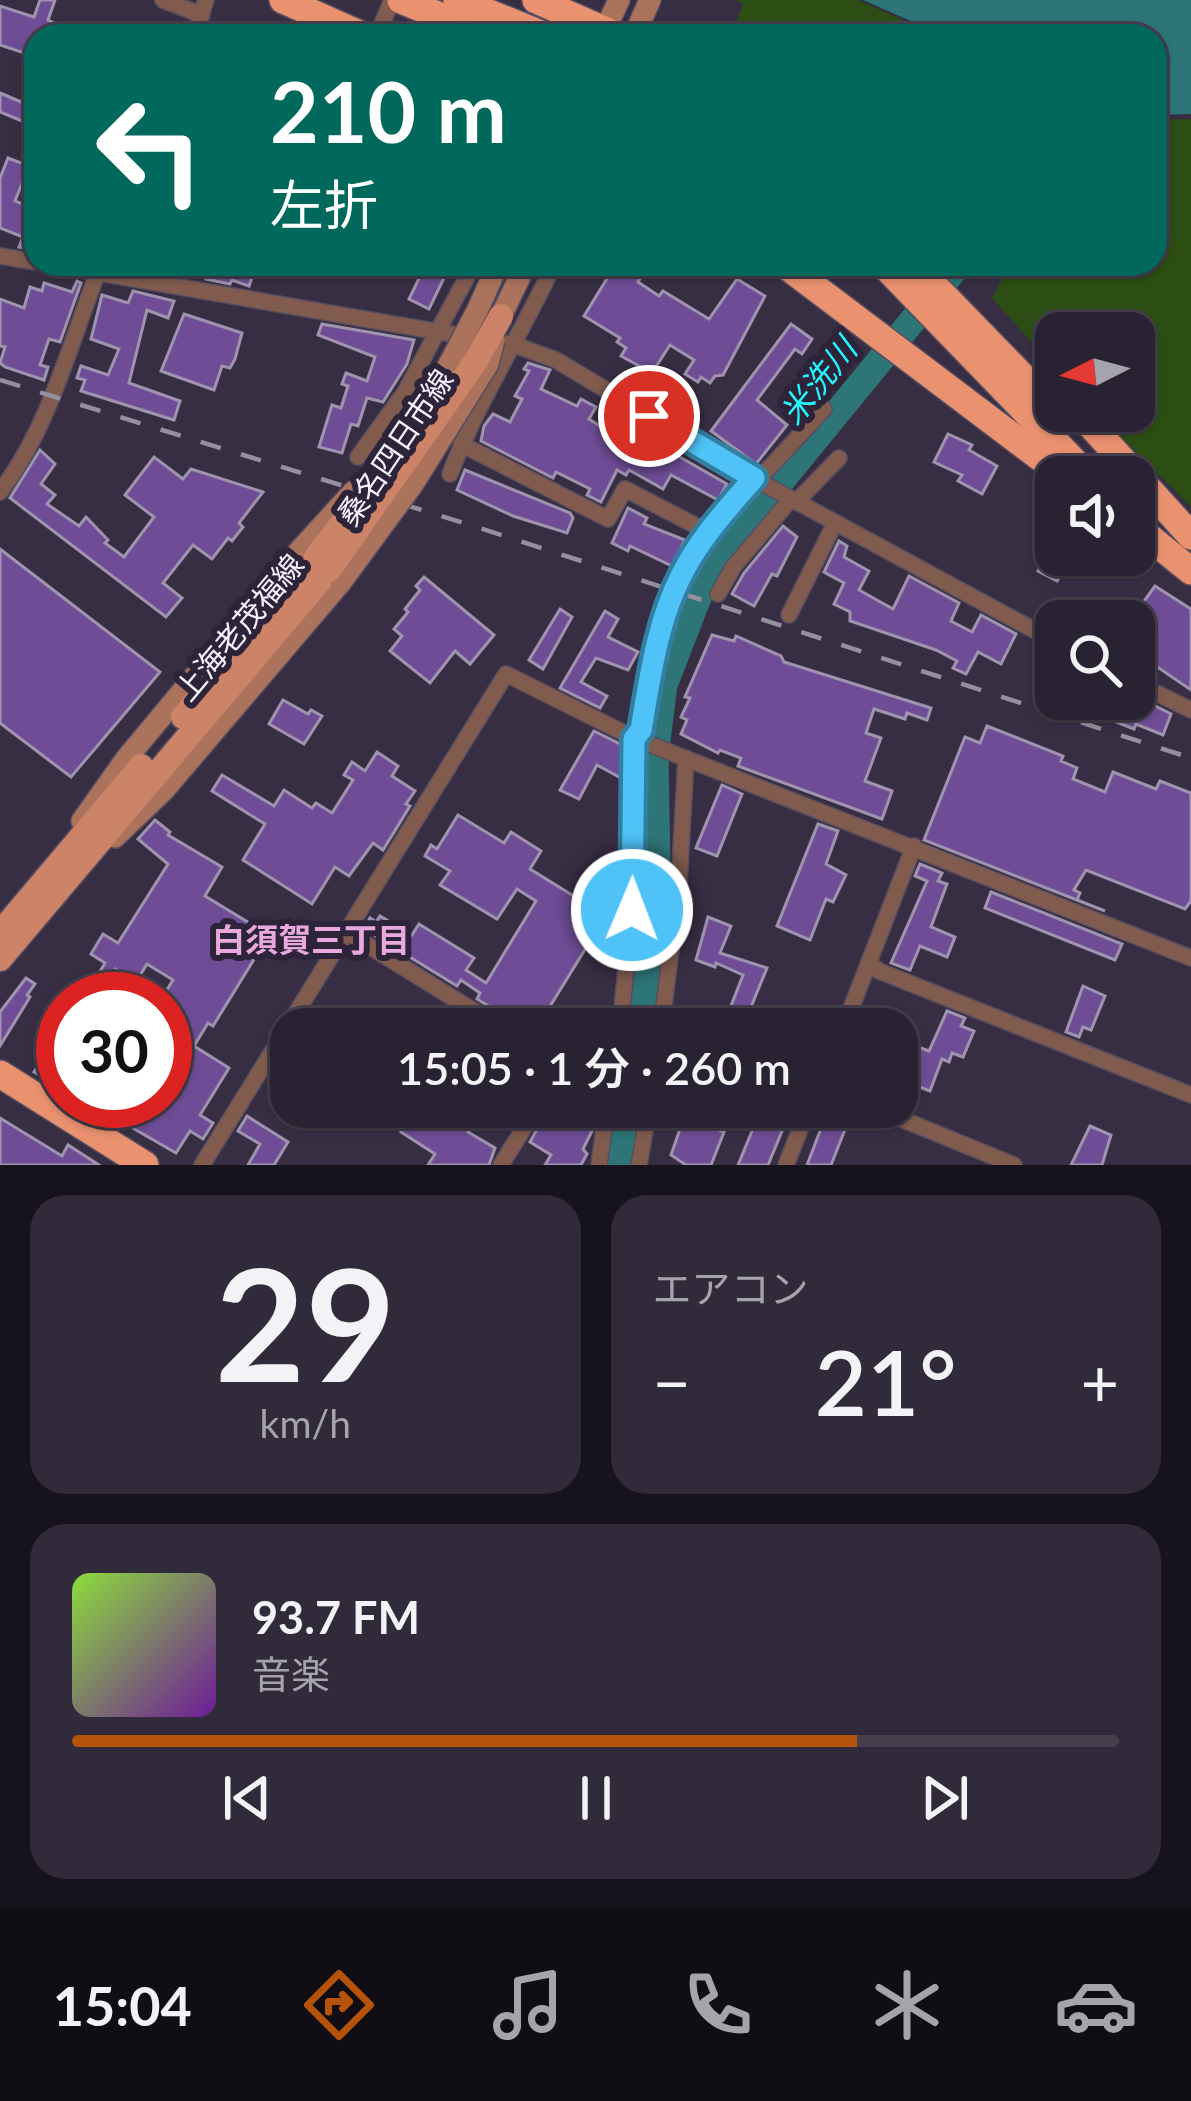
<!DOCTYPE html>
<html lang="ja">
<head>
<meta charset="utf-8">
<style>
  body { margin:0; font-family:Lato,"Noto Sans JP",sans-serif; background:#312a3a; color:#f1f3f6; height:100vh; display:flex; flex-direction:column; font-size:45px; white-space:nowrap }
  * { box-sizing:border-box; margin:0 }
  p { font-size:39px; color:#a5a4ac }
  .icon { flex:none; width:66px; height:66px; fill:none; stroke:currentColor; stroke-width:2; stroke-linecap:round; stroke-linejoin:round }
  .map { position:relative; height:1165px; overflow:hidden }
  .details { display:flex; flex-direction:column; gap:30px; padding:30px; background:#17131c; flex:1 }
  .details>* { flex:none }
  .guide { position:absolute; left:24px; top:24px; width:1143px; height:252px; border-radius:36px; box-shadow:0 3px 9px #0004,0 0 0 3px #453f4d; background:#00695c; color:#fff; overflow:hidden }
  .needle { width:78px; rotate:264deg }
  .controls { position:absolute; left:1035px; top:312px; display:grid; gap:24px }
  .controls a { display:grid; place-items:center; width:120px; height:120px; border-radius:24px; background:#292232; box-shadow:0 3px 9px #0004,0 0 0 3px #453f4d; font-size:60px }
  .speed { position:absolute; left:36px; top:972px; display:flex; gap:24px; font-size:60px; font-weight:700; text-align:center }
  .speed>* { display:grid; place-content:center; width:156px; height:156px; border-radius:50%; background:#292232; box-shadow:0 3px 9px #0004,0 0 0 3px #453f4d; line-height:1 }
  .speed .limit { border:18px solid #d22; background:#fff; color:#111 }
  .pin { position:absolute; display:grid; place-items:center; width:102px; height:102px; color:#fff; margin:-51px; border:6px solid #fff; border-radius:50%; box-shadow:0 3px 12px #0007 }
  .me { position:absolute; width:132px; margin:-66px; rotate:1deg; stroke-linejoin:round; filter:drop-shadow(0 0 9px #0008) }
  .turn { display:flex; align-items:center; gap:42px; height:252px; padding:0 48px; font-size:54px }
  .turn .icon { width:156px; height:156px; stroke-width:2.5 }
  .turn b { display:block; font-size:84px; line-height:102px }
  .big { font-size:90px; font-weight:600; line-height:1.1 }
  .details .card { flex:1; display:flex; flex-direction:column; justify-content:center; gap:18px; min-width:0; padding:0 42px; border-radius:36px; background:#312a3a }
  .details .dial { align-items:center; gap:0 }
  .dial b { font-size:156px; line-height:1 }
  .song { display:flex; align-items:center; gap:36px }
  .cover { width:144px; height:144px; border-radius:18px; background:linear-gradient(135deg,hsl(90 70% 55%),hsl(280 70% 35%)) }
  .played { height:12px; border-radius:6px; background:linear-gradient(90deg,#b45309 75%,#453f4d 75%) }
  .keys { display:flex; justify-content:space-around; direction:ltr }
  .heat { display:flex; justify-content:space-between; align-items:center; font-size:66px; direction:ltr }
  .details .tiles { flex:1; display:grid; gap:30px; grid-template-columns:1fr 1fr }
  .card:last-child { grid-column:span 2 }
  .trip { position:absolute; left:270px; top:1008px; width:648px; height:120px; border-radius:36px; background:#292232; box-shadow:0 3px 9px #0004,0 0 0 3px #453f4d; font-weight:600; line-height:120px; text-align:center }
  .tab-bar { display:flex; height:192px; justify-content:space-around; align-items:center; background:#100e14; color:#a5a4ac }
  .tab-bar .icon { width:84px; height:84px }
  .tab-bar .on { color:#b45309 }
  .tab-bar b { font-size:54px; color:#f1f3f6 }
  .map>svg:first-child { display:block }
  .green { fill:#2c4e14 }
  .water { fill:#2d7577 }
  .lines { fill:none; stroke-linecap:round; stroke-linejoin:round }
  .river { stroke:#2d7577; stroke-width:27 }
  .building { fill:#6e4d96; stroke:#9f94ae; stroke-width:3 }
  .street-casing { stroke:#564d61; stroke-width:18 }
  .secondary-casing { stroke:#564d61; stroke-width:24 }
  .primary-casing { stroke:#564d61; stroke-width:27 }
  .highway-casing { stroke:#564d61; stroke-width:30 }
  .street { stroke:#815c4e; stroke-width:15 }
  .secondary { stroke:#ab725c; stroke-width:21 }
  .primary { stroke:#cc8367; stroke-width:24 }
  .highway { stroke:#ea9170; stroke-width:27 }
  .rail { stroke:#968f9f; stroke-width:4.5; stroke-dasharray:21 21; stroke-linecap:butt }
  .secondary-bridge-casing { stroke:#564d61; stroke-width:24; stroke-linecap:butt }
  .primary-bridge-casing { stroke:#564d61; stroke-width:27; stroke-linecap:butt }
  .secondary-bridge { stroke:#ab725c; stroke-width:21 }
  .primary-bridge { stroke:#cc8367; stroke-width:24 }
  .route-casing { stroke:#337fa1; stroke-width:30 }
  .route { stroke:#4fc3f7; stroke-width:21 }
  .labels { text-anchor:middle; stroke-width:12; stroke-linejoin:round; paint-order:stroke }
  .street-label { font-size:30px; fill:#f6f2fd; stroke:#2d2439 }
  .water-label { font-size:33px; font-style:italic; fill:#22f7fe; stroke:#2d2439 }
  .neighbourhood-label { font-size:33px; font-weight:bold; fill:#e8a9dc; stroke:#2d2439 }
</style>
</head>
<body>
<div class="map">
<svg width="1191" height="1165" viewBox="0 0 1191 1165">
  <rect width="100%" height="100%" fill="#372e43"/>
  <g class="green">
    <path d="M 736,0 L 858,0 L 938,36 L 731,36 L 743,4 Z"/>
    <path d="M 1191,119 L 1191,507 L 1095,411 L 1134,411 L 1134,333 L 1056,333 L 1056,370 L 992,298 L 1004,275 L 991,264 L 1155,264 L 1155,120 Z"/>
  </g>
  <path class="water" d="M 863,0 L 1191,0 L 1191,114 L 1155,115 L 1155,36 L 945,36 Z"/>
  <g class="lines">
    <g class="river">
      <path d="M 642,1029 L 657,866 L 655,756 L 664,685 L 704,582 L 718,558 L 959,264"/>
      <path d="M 620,1165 L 629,1107"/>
    </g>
  </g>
  <g class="building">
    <path d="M 40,0 L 55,0 L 48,20 L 84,36 L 36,36 L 36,57 L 0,45 L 0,6 L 34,17 Z"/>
    <path d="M 0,93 L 33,107 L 36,101 L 36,138 L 23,133 L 27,123 L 0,112 Z"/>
    <path d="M 8,158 L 29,166 L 15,201 L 36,209 L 36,250 L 19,247 L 23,237 L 0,228 L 0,178 Z"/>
    <path d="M 210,264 L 257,264 L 249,286 L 232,280 L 230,284 L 206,279 Z"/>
    <path d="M 426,264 L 446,274 L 429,309 L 409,299 Z"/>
    <path d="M 616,264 L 649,264 L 638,282 L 659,296 L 663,291 L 709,319 L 737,279 L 765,296 L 723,375 L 715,376 L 710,383 L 701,377 L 698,382 L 685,374 L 694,360 L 670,345 L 652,373 L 621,356 L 626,348 L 617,342 L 620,338 L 584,316 Z"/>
    <path d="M 77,281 L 81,283 L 60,342 L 49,339 L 40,365 L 48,367 L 44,380 L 5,367 L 0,363 L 5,347 L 0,346 L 0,299 L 24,308 L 30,287 L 42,291 L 44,283 L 72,292 Z"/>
    <path d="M 133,291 L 174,301 L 168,318 L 147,310 L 129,383 L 180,401 L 174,420 L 81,391 L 85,380 L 77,378 L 81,366 L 108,375 L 119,349 L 91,339 L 102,295 L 128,303 Z"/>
    <path d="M 184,314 L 242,333 L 235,359 L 230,368 L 222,366 L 214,390 L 161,371 Z"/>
    <path d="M 322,324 L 414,340 L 407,364 L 383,402 L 367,398 L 358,426 L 351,424 L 342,453 L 319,447 L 332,405 L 341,408 L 348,386 L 342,384 L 346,373 L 367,381 L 375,357 L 318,335 Z"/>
    <path d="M 791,324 L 812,339 L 802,354 L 795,349 L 757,400 L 787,425 L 756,464 L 711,431 Z"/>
    <path d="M 528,363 L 550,370 L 541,389 L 577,406 L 581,399 L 596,407 L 589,419 L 622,440 L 657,459 L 664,448 L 727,484 L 718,500 L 671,475 L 663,489 L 629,470 L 626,475 L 617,470 L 601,502 L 587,495 L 590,489 L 556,472 L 553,478 L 481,441 L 484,426 L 493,414 L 510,422 L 522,399 L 515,396 L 529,371 L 524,369 Z"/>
    <path d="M 948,434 L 972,445 L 969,450 L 997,466 L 982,494 L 958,481 L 962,475 L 934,462 Z"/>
    <path d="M 40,450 L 55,464 L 41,484 L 55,495 L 47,504 L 79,526 L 86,517 L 108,540 L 105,543 L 124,557 L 154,517 L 125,495 L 154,457 L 183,479 L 191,469 L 263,492 L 239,523 L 243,527 L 232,541 L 228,538 L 212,559 L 193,545 L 163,583 L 182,598 L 166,617 L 10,498 Z"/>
    <path d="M 465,470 L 570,513 L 573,518 L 567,533 L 513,516 L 457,490 Z"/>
    <path d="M 628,508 L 647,518 L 644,524 L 685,540 L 672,566 L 630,546 L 628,551 L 612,543 Z"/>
    <path d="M 783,526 L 797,537 L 777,576 L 772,574 L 754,606 L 732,594 L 744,573 Z"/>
    <path d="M 1056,532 L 1056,555 L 1074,555 L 1057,581 L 1038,571 Z"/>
    <path d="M 839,541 L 847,546 L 844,557 L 869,571 L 859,590 L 893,609 L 909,576 L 959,603 L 951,621 L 972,632 L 981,615 L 1016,634 L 1001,664 L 978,652 L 966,674 L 953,668 L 957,661 L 936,650 L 850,621 L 850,612 L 834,604 L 844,583 L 824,572 Z"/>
    <path d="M 0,549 L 160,672 L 71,777 L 0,723 Z"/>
    <path d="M 424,577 L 494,635 L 470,664 L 455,651 L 430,683 L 390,651 L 402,636 L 394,629 L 408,612 L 405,609 L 420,590 L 416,586 Z"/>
    <path d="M 1155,586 L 1191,609 L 1191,690 L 1134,651 L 1134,615 Z"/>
    <path d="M 560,609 L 572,617 L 543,669 L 529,660 Z"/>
    <path d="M 605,611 L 618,619 L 608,637 L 638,652 L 628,670 L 596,658 L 581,682 L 607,696 L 600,708 L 560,688 Z"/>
    <path d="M 712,635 L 734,641 L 736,636 L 781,656 L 784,662 L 931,708 L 927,720 L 907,713 L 905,719 L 874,709 L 866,733 L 881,738 L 865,781 L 892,791 L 882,819 L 738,766 L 741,758 L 720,750 L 718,753 L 681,734 L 687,720 L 681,717 L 690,698 L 685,697 Z"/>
    <path d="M 1134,695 L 1171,714 L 1163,735 L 1136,724 L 1134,729 L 1061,700 L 1134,699 Z"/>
    <path d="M 283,700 L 308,714 L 311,710 L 322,716 L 304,744 L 269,724 Z"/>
    <path d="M 987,726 L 1063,756 L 1061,761 L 1077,768 L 1073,779 L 1105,792 L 1113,772 L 1156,789 L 1160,781 L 1191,793 L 1191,901 L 1185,909 L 1086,870 L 1074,890 L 1080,893 L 1077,900 L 1105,911 L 924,840 L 965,737 L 980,743 Z"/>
    <path d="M 594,731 L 622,745 L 622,771 L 619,777 L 597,765 L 579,799 L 560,790 Z"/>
    <path d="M 377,752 L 398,766 L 392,776 L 415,791 L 406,804 L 410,806 L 383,850 L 373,843 L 349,876 L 335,867 L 312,904 L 243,860 L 265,824 L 212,791 L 222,775 L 274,806 L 284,790 L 312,808 L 316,803 L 332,813 L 353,780 L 344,775 L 352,762 L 365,771 Z"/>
    <path d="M 722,785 L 742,794 L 717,856 L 696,848 Z"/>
    <path d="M 458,815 L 504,843 L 511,832 L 541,851 L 530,869 L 619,924 L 618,931 L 612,930 L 610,945 L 589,943 L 536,1029 L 515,1029 L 509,1019 L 477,999 L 480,993 L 461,980 L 457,986 L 364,929 L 370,918 L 376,922 L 380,916 L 412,935 L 419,924 L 474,958 L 466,970 L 486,983 L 536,901 L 517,889 L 497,919 L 440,885 L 450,871 L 425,856 L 431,845 L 437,849 Z"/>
    <path d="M 155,820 L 170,832 L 168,835 L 222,867 L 205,896 L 269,935 L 213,1026 L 208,1023 L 194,1046 L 229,1068 L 200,1115 L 213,1123 L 203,1139 L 190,1131 L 176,1153 L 117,1119 L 124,1109 L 111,1101 L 148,1101 L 161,1109 L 173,1088 L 181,1073 L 165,1064 L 165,993 L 173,980 L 147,964 L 136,982 L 115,969 L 109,979 L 99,973 L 105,963 L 91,954 L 103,934 L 118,943 L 168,864 L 138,839 Z"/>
    <path d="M 818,824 L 838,831 L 826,864 L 846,875 L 833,902 L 826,899 L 810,940 L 777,926 Z"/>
    <path d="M 920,864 L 942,873 L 938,881 L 947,884 L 931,927 L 955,937 L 947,957 L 920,946 L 910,970 L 891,963 L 927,881 L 915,876 Z"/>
    <path d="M 991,892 L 1122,944 L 1115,960 L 985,908 Z"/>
    <path d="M 708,917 L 731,926 L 720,953 L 767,968 L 742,1029 L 722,1029 L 743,975 L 716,963 L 715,967 L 696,960 Z"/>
    <path d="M 26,978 L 35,984 L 27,995 L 30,997 L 0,1046 L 0,1012 Z"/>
    <path d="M 1083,986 L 1105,996 L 1091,1030 L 1083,1027 L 1079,1037 L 1066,1032 Z"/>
    <path d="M 947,1011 L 965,1018 L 961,1026 L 974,1031 L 963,1057 L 952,1053 L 949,1062 L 942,1059 L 930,1091 L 898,1079 L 913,1045 L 929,1051 Z"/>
    <path d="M 63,1023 L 63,1072 L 53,1083 L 34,1072 Z"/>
    <path d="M 394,1107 L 431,1107 L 456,1121 L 464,1107 L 523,1107 L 510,1128 L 481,1110 L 468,1132 L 495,1148 L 489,1165 L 428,1165 L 435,1154 L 401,1132 L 410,1117 Z"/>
    <path d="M 549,1107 L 570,1107 L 586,1119 L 583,1125 L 592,1131 L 583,1149 L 587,1154 L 581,1165 L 545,1165 L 551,1155 L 530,1142 Z"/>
    <path d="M 762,1107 L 792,1107 L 768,1165 L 738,1165 Z"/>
    <path d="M 827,1113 L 848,1122 L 831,1165 L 807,1165 Z"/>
    <path d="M 247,1116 L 288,1142 L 274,1165 L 248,1165 L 260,1144 L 238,1131 Z"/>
    <path d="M 0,1118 L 62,1156 L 68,1145 L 99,1165 L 0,1165 Z"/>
    <path d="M 691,1119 L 724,1132 L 711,1165 L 686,1165 L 671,1155 L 681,1126 L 687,1129 Z"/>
    <path d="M 1090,1126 L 1111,1135 L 1102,1165 L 1071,1165 Z"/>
  </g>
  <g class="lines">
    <defs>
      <g id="street">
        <path d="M 163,0 L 202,15"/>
        <path d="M 194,36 L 206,0"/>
        <path d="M 377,36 L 392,0"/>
        <path d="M 0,256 L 36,262"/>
        <path d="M 47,264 L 515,345 L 556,360 L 753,478 L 1056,642"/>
        <path d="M 461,444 L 608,519 L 625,489 L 708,532"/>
        <path d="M 358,457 L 405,392 L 474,264"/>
        <path d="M 450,474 C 478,401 521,335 554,264"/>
        <path d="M 758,480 L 824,409"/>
        <path d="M 0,492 C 50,427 70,342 100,267"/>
        <path d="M 796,502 L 839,458"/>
        <path d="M 718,594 L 734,566 L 791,499"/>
        <path d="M 789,615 L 835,523"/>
        <path d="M 1134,682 L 1191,710"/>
        <path d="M 348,933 L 503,1029"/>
        <path d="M 869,963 L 879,971 L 1191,1095"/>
        <path d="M 620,1029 L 632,910 L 634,738 L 641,730 C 650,678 658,623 681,576 C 699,539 727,509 753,478"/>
        <path d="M 661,1029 L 679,885 L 686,758"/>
        <path d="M 843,1029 L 914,846"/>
        <path d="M 872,1107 L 1014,1165"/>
        <path d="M 202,1165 L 506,674 L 634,738 L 1191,958"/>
        <path d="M 501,1165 L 537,1107"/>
        <path d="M 599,1165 L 607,1107"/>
        <path d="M 639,1165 L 649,1107"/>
        <path d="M 786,1165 L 809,1107"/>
      </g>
      <g id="secondary">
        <path d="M 602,36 L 619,0"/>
        <path d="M 634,36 L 650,0"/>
        <path d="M 478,309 L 498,264"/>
        <path d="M 501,316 L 526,264"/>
        <path d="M 82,821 L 126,759 L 301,549"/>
        <path d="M 115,837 L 164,790 L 341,582"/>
      </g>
      <g id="primary">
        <path d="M 183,717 L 316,557"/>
        <path d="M 0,933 L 141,766"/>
        <path d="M 0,959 L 329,570"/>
      </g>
      <g id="highway">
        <path d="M 283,0 L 364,36"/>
        <path d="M 401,0 L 489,36"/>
        <path d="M 457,0 L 546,36"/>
        <path d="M 536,0 L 618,36"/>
        <path d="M 784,264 L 1066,477"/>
        <path d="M 883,264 L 1089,477"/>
        <path d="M 913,264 L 1056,411"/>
        <path d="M 1078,411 L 1191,536"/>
        <path d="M 1134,525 L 1191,571"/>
        <path d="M 0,1074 L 145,1165"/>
      </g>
    </defs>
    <use href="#street" class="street-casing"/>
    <use href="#secondary" class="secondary-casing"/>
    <use href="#primary" class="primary-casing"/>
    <use href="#highway" class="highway-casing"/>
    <use href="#street" class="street"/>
    <use href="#secondary" class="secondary"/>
    <use href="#primary" class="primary"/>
    <use href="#highway" class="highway"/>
    <path class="rail" d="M 0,380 L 467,524 L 1191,758"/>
    <defs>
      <g id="secondary-bridge">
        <path d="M 301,549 L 353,492 L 374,483 L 423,414 L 478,309"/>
        <path d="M 341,582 L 413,484 L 488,364 L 494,340"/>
      </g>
      <g id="primary-bridge">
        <path d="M 316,557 L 351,512"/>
        <path d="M 329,570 L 474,364 L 501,316"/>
      </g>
    </defs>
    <use href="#secondary-bridge" class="secondary-bridge-casing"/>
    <use href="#primary-bridge" class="primary-bridge-casing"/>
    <use href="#secondary-bridge" class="secondary-bridge"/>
    <use href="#primary-bridge" class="primary-bridge"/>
  </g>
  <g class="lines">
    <defs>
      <path id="route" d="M 632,910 L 634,739 L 641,730 C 650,678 657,623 681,576 C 699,539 727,509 754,478 L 649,416"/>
    </defs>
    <use href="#route" class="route-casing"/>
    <use href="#route" class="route"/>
  </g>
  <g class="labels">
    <g class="street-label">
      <text transform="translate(396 448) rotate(-56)" y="10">桑名四日市線</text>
      <text transform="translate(240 628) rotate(-50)" y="10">上海老茂福線</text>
    </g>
    <g class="water-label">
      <text transform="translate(818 381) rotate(-51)" y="12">米洗川</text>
    </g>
    <g class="neighbourhood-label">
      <text x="311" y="952">白須賀三丁目</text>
    </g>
  </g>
</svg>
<div class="controls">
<a><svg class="needle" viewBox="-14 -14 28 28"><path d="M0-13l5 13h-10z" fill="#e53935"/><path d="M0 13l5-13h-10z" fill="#a5a4ac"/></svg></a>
<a><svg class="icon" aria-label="sound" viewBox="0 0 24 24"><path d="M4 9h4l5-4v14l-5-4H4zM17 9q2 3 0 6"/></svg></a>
<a><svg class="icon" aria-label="search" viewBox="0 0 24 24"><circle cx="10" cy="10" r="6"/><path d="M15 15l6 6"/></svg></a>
</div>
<div class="speed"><div class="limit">30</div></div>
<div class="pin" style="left:649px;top:416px;background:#d93025"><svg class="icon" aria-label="arrive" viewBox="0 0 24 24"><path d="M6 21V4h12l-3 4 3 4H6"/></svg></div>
<svg class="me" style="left:632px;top:910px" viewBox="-20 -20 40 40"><circle r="17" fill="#4fc3f7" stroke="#fff" stroke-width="3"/><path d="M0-11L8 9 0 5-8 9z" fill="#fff"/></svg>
<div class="trip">15:05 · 1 分 · 260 m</div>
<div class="guide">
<div class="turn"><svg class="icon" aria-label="left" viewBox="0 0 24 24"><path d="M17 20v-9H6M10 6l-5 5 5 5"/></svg><div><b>210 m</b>左折</div></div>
</div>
</div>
<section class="details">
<div class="tiles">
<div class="card dial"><b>29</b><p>km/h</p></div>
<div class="card"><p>エアコン</p>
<div class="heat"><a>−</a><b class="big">21°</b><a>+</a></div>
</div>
<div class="card">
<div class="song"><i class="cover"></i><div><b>93.7 FM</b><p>音楽</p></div></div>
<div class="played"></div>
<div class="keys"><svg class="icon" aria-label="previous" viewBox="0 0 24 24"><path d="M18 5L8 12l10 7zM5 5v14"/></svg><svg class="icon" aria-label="pause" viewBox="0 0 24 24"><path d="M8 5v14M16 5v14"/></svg><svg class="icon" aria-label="next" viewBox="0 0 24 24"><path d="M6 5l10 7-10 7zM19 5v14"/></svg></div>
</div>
</div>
</section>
<nav class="tab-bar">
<b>15:04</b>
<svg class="icon on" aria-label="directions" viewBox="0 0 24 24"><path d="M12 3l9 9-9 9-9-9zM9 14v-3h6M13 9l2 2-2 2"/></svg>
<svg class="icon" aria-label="music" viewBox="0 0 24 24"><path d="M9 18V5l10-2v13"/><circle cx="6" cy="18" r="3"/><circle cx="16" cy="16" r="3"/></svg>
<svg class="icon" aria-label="phone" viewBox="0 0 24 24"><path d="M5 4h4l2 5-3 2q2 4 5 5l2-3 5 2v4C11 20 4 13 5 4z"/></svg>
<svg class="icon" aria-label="climate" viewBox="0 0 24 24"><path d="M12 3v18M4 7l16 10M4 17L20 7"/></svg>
<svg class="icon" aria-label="car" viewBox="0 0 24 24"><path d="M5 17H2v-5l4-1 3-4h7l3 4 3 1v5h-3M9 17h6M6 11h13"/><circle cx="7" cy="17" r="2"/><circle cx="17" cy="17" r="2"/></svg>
</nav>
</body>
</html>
